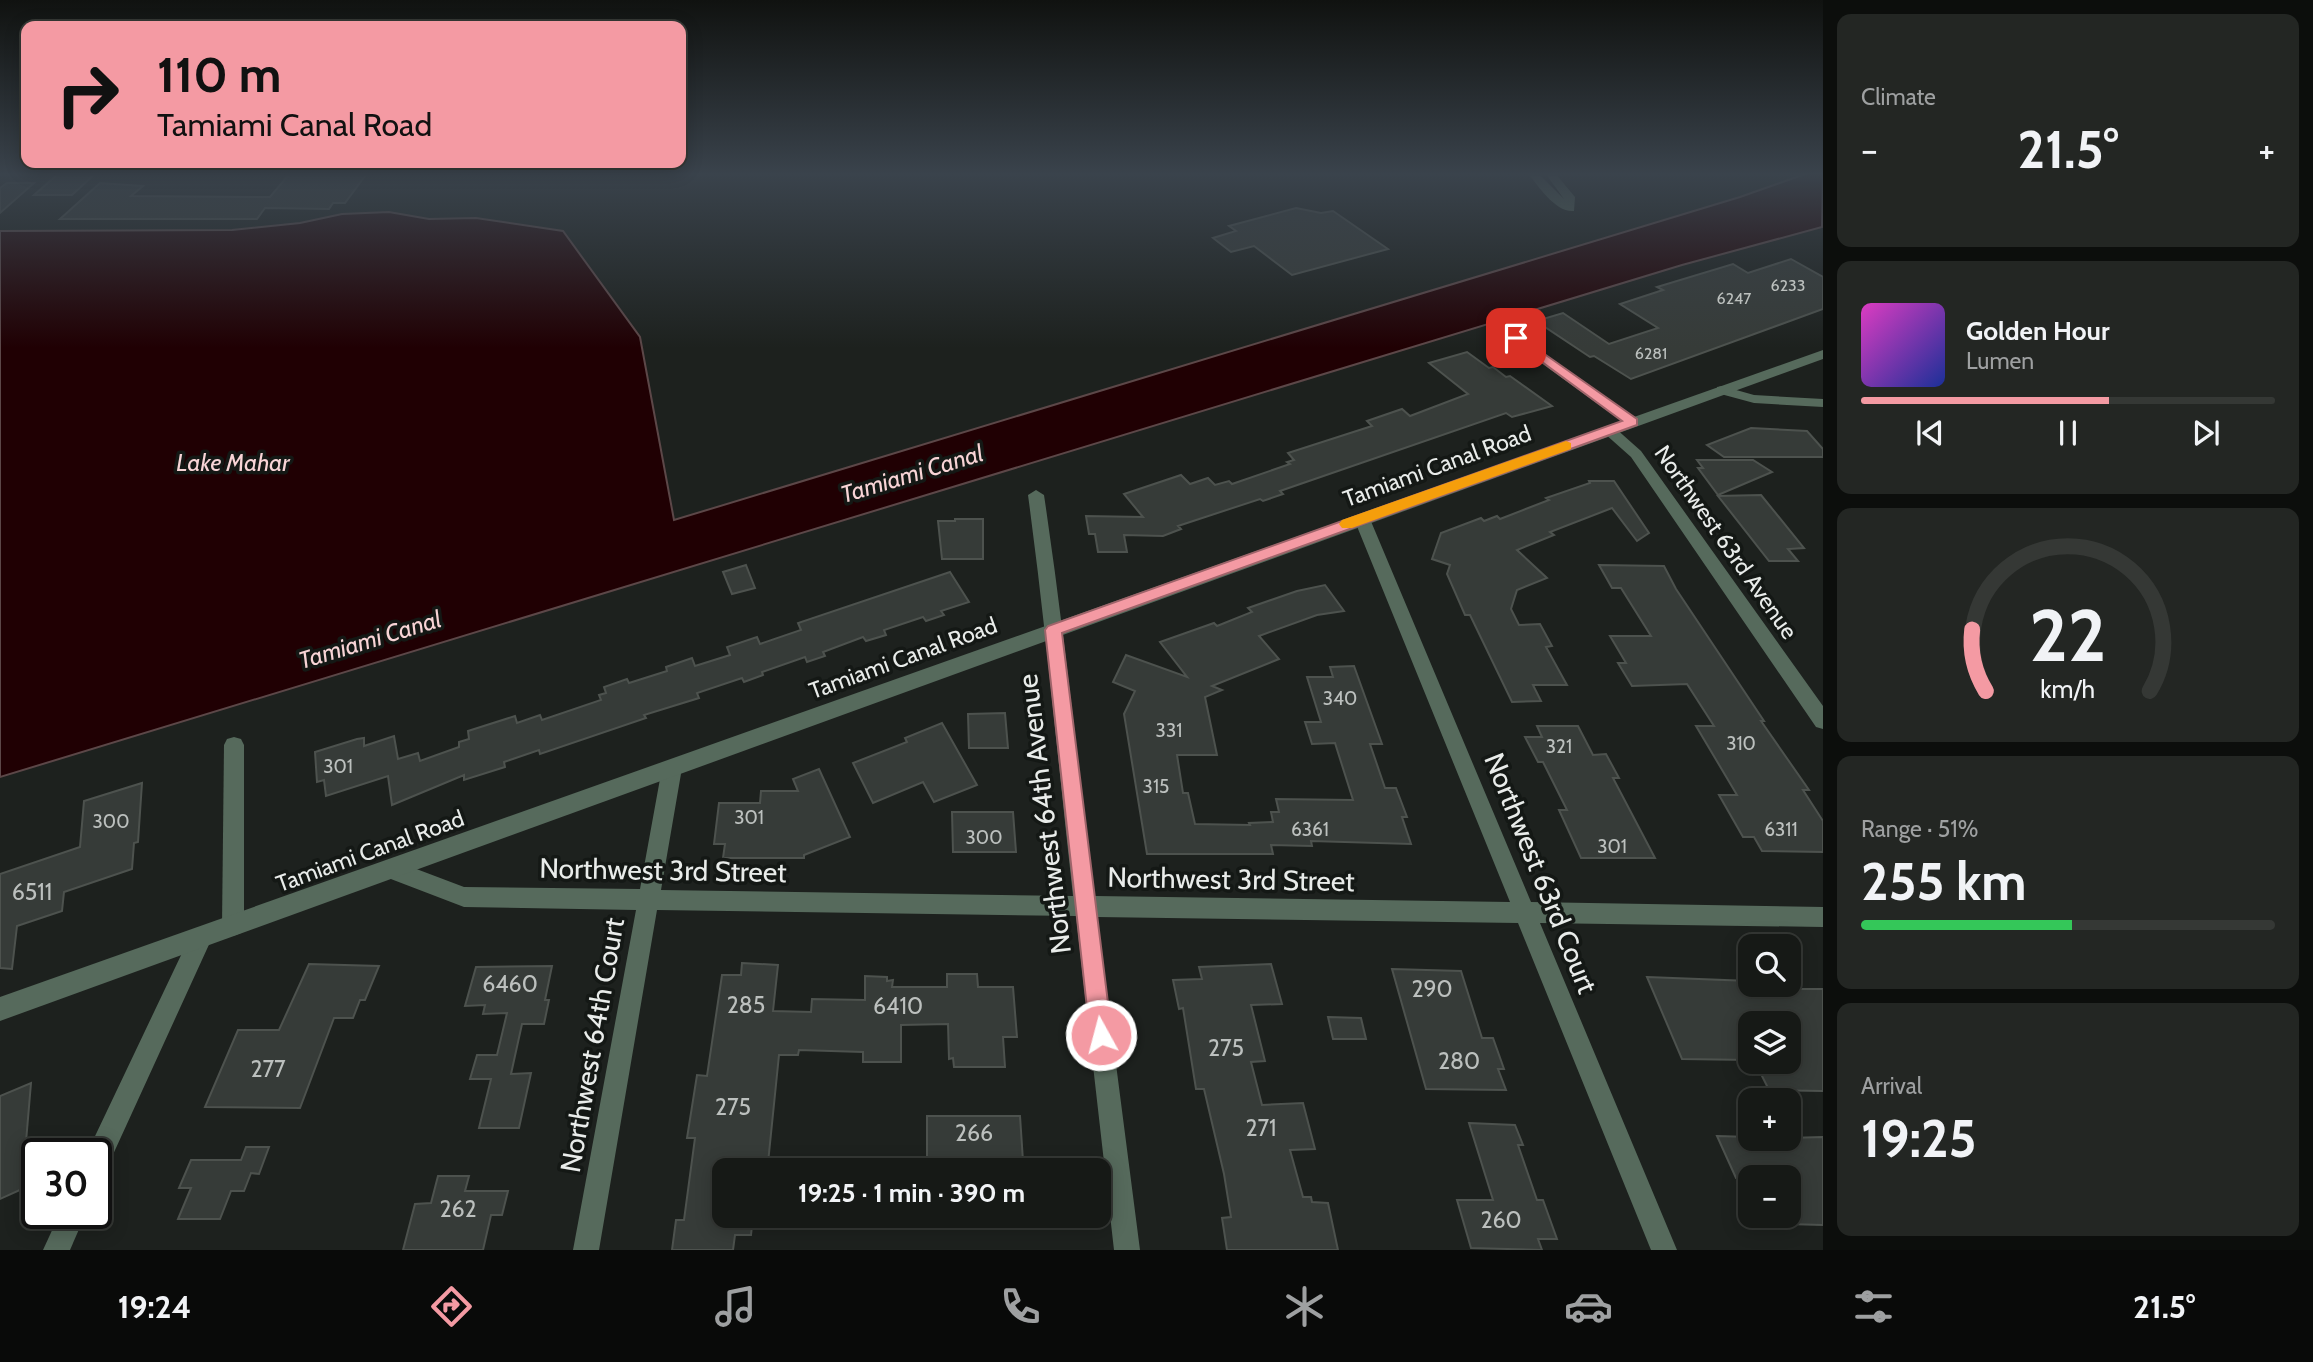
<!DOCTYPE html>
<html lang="en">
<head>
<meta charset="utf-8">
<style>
  body { margin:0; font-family:Cabin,sans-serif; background:#232623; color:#f1f3f6; height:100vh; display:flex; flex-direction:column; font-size:26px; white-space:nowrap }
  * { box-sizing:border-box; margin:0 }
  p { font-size:23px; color:#9ea0a1 }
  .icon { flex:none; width:38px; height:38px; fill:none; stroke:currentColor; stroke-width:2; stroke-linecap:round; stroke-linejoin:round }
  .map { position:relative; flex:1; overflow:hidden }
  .sheet { display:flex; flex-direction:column; gap:14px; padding:14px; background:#0c0e0c; width:490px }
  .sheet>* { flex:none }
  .hud { position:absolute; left:21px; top:21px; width:665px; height:147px; border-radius:14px; box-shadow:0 4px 18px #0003,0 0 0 2px #353835; background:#f49aa3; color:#111; overflow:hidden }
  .controls { position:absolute; left:1738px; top:934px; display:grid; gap:14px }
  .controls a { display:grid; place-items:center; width:63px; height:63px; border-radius:14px; background:#161916; box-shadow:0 4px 18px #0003,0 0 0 2px #353835; font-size:35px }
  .speed { position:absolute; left:21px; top:1138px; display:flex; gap:14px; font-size:35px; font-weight:700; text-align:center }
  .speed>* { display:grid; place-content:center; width:91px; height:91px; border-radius:50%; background:#161916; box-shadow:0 4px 18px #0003,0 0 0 2px #353835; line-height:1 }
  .speed .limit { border:4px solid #111; border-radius:10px; background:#fff; color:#111 }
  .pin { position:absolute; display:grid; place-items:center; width:60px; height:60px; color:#fff; margin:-30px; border-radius:14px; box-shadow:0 4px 10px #0006 }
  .me { position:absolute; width:77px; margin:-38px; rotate:353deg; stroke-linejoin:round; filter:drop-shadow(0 0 5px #0008) }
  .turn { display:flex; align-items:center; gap:24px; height:147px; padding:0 21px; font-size:32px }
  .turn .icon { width:91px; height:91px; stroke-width:2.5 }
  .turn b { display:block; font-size:49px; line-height:60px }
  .big { font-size:52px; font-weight:700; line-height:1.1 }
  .sheet .tile { flex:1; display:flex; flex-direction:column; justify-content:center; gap:10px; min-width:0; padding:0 24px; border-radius:14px; background:#232623 }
  .sheet .dial { align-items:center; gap:0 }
  .dial svg { height:182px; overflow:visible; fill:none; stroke:#353835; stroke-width:7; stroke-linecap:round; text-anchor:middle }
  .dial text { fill:#f1f3f6; stroke:none }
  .song { display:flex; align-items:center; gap:21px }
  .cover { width:84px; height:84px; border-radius:10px; background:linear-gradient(135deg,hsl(310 70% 55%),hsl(230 70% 35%)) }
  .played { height:7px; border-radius:4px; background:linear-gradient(90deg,#f49aa3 60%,#353835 60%) }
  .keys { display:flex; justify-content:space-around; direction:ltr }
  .heat { display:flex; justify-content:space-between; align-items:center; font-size:38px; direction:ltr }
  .charge { height:10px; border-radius:5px; background:linear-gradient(90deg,#34c759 51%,#353835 0) }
  .trip { position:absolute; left:712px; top:1158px; width:399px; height:70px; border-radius:14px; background:#161916; box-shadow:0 4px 18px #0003,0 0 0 2px #353835; font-weight:700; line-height:70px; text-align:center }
  .tabs { display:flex; height:112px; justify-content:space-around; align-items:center; background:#090a09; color:#9ea0a1 }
  .tabs .icon { width:49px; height:49px }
  .tabs .selected { color:#f49aa3 }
  .tabs b { font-size:32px; color:#f1f3f6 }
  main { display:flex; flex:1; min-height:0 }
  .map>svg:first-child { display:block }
  .water { fill:#200003; stroke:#5c4748; stroke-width:2 }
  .building { fill:#363b38; stroke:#4d524e; stroke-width:2 }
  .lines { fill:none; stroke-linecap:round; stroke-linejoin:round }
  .minor { fill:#566a5c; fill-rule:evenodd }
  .tertiary { fill:#566a5c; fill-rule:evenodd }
  .route { fill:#f49aa3; stroke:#9f646a; stroke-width:2 }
  .slow { fill:#f59e0b }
  .labels { text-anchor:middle; stroke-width:7; stroke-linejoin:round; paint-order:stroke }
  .far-number-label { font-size:16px; fill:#bcc0be }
  .number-label { font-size:19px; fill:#bcc0be }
  .street-label { font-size:23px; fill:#e9ecea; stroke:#141815 }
  .near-number-label { font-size:23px; fill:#bcc0be }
  .water-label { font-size:24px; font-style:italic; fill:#f8d4d6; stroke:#141815 }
  .near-street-label { font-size:28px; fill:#e9ecea; stroke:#141815 }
</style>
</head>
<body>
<main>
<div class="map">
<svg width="1823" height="1250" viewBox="0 0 1823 1250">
  <rect width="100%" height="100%" fill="#1d211e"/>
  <path class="water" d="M 1808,173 L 1823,173 L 1822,227 L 1682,265 L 0,777 L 0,231 L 232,230 L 300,223 L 342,214 L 389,212 L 429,219 L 476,218 L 563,231 L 640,337 L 674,520 L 1740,197 Z"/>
  <g class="building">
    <path d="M 291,172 L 368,172 L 345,203 L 333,203 L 329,209 L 265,208 L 257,219 L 60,219 L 100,183 L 143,186 L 131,196 L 270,197 Z"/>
    <path d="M 59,173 L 96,173 L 72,195 L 34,195 Z"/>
    <path d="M 7,183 L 34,183 L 0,213 L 0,188 Z"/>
    <path d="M 1296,208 L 1321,213 L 1333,211 L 1388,249 L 1292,275 L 1254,246 L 1231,252 L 1213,238 L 1236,231 L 1229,226 Z"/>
    <path d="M 1791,259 L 1823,277 L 1823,309 L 1631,379 L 1594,356 L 1590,357 L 1536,321 L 1563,313 L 1609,344 L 1658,328 L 1620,304 L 1663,290 L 1657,287 L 1733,264 L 1748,273 Z"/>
    <path d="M 1467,352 L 1489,368 L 1493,367 L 1506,377 L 1510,376 L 1552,406 L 1512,417 L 1506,413 L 1280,491 L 1283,494 L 1263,501 L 1260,499 L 1178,526 L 1181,529 L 1163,536 L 1124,535 L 1127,552 L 1098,552 L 1095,534 L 1089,534 L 1086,516 L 1143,517 L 1124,494 L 1181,475 L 1190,484 L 1208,478 L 1215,485 L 1229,481 L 1232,484 L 1290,464 L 1287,462 L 1294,460 L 1288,453 L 1372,426 L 1367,421 L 1402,409 L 1410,416 L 1468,394 L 1429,363 Z"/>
    <path d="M 1751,428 L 1807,431 L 1823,449 L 1823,457 L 1724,457 L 1707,445 Z"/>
    <path d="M 1697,460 L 1753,460 L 1772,472 L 1718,495 L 1698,468 L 1703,468 Z"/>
    <path d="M 1589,481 L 1614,481 L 1649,533 L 1637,541 L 1612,508 L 1550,532 L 1554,535 L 1517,550 L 1547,578 L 1517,590 L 1511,609 L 1519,625 L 1540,624 L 1552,646 L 1546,647 L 1567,685 L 1533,685 L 1541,701 L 1512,702 L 1470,615 L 1465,615 L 1447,574 L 1450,565 L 1432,559 L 1441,533 L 1481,518 L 1484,521 L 1497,516 L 1500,519 L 1549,500 L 1546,498 L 1590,483 Z"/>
    <path d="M 1761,495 L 1804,548 L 1788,549 L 1798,561 L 1769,561 L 1718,496 Z"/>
    <path d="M 955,519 L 983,519 L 983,559 L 942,559 L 938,521 L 955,521 Z"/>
    <path d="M 746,565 L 755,588 L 732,594 L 723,572 Z"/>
    <path d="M 1599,565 L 1664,566 L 1676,589 L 1764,721 L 1761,721 L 1809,790 L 1803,790 L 1823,821 L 1823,852 L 1762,851 L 1754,837 L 1743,837 L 1719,795 L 1737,795 L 1696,726 L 1714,726 L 1687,684 L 1632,686 L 1618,663 L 1626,663 L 1610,636 L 1651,636 L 1621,588 L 1612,588 Z"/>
    <path d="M 950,572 L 969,602 L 941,611 L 944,615 L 926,621 L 923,617 L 884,630 L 886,635 L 866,641 L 863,637 L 823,652 L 825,656 L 807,662 L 805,657 L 762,672 L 763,675 L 744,682 L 742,678 L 697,693 L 699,698 L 644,715 L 646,718 L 540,754 L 539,750 L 504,762 L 505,767 L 464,780 L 464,775 L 392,805 L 388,776 L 326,796 L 324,780 L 317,782 L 315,752 L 357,739 L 364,738 L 364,746 L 394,736 L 398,759 L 418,753 L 420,761 L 459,747 L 459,742 L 469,739 L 468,731 L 515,716 L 517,723 L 540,715 L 542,720 L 601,700 L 599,695 L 606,693 L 604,687 L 627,679 L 629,683 L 667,671 L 666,667 L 692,658 L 695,666 L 730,655 L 727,647 L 757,637 L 760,644 L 801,630 L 798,623 Z"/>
    <path d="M 1325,585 L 1344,611 L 1317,615 L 1259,636 L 1279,659 L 1212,686 L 1222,690 L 1205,697 L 1217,755 L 1177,755 L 1183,793 L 1188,793 L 1195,824 L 1250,825 L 1249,823 L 1273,822 L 1271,812 L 1279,812 L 1276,799 L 1353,800 L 1335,743 L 1312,744 L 1305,722 L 1321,722 L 1307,677 L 1333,677 L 1330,667 L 1354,666 L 1382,744 L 1370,744 L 1385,788 L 1396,788 L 1407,817 L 1402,817 L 1411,844 L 1311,841 L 1312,846 L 1271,845 L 1273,854 L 1147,854 L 1124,714 L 1135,691 L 1113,682 L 1126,655 L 1187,677 L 1160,642 L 1214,623 L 1217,626 L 1252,612 L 1248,608 L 1297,591 Z"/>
    <path d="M 1005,713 L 1008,748 L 969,748 L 968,714 Z"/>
    <path d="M 942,723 L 977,785 L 934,802 L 923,782 L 873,803 L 853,763 L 907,742 L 905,738 Z"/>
    <path d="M 1537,726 L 1578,726 L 1593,755 L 1606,754 L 1619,778 L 1613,778 L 1655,858 L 1581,858 L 1559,810 L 1567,810 L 1543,762 L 1538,762 L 1525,737 L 1542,737 Z"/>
    <path d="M 819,769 L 850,837 L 804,855 L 804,858 L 723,858 L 725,844 L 714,844 L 719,803 L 760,803 L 761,791 L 798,791 L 793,779 Z"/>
    <path d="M 142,783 L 138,842 L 134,843 L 132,869 L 64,892 L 62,911 L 17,926 L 12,969 L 0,968 L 0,874 L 80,847 L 84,801 Z"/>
    <path d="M 952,812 L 1013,812 L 1016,852 L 953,852 Z"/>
    <path d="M 742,963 L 778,965 L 773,1011 L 811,1012 L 812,999 L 865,1000 L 865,976 L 887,977 L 887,981 L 893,980 L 892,987 L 947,987 L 947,974 L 977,974 L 978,987 L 1013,987 L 1017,1037 L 1003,1037 L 1005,1067 L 954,1067 L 953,1058 L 949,1059 L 948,1024 L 901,1025 L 901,1062 L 863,1062 L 863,1052 L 799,1050 L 798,1055 L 779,1055 L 768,1163 L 724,1162 L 724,1216 L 753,1216 L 751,1235 L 735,1235 L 733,1250 L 672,1250 L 676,1220 L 684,1220 L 695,1138 L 687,1138 L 697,1075 L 707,1076 L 722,975 L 741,975 Z"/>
    <path d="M 309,964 L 379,966 L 365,1000 L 360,1000 L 353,1018 L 334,1018 L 300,1108 L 205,1107 L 238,1030 L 279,1030 Z"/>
    <path d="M 1271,964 L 1282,1004 L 1251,1005 L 1265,1061 L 1251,1062 L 1262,1105 L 1303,1103 L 1315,1149 L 1290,1150 L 1303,1197 L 1311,1197 L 1312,1202 L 1328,1203 L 1338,1250 L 1227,1250 L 1222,1218 L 1231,1217 L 1224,1174 L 1204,1089 L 1196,1089 L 1183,1008 L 1179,1009 L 1173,980 L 1202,979 L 1199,967 Z"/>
    <path d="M 552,966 L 545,1000 L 549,1000 L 544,1024 L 522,1024 L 511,1074 L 531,1073 L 519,1128 L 479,1128 L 491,1079 L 470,1079 L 477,1055 L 497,1055 L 507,1013 L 483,1014 L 485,1005 L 465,1006 L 476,967 Z"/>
    <path d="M 1392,969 L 1461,971 L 1482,1038 L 1493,1038 L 1504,1069 L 1498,1069 L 1506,1090 L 1426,1089 Z"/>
    <path d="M 1647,977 L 1750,981 L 1750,985 L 1777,985 L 1779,989 L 1823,989 L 1823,1091 L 1769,1090 L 1755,1062 L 1788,1062 L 1788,1024 L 1750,1024 L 1750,1060 L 1682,1059 Z"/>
    <path d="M 1328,1017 L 1361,1018 L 1366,1039 L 1333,1039 Z"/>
    <path d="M 31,1083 L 22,1189 L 0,1199 L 0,1096 Z"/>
    <path d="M 927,1116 L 1020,1116 L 1023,1161 L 1007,1161 L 1007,1171 L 927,1171 Z"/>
    <path d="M 1469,1123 L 1515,1125 L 1523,1145 L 1518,1145 L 1537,1200 L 1543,1200 L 1557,1239 L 1538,1239 L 1542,1250 L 1471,1248 L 1457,1200 L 1493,1200 Z"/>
    <path d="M 1717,1136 L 1750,1137 L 1750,1139 L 1823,1137 L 1823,1225 L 1788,1224 L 1788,1178 L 1736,1178 Z"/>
    <path d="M 246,1147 L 269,1147 L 259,1174 L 251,1173 L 244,1191 L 231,1191 L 220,1219 L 178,1219 L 191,1188 L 179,1188 L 191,1160 L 241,1160 Z"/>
    <path d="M 438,1176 L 469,1176 L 465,1191 L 508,1191 L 502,1215 L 491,1215 L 483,1250 L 403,1250 L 415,1204 L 431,1203 Z"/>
  </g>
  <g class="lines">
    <g class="minor">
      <path d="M 1528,173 L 1538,173 L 1564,199 L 1545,173 L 1555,173 L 1575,197 L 1574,211 C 1556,213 1538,186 1528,173 Z"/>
      <path d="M 1516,334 L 1637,419 L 1639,422 L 1637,425 L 1627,425 L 1511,341 L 1511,335 Z"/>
      <path d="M 1722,386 L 1754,395 L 1823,399 L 1823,407 L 1754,403 L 1717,393 L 1717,387 Z"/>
      <path d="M 1609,425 L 1614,427 L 1641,451 L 1823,706 L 1823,729 L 1816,727 L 1631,457 L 1604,433 L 1602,430 L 1604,427 Z"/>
      <path d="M 1036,490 L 1044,495 C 1064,628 1077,762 1095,896 L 1510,902 L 1354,519 L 1362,513 L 1370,519 L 1531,902 L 1823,907 L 1823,927 L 1540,923 L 1677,1250 L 1651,1250 L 1518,923 L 1097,917 L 1140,1250 L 1114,1250 L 1076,916 L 657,910 L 599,1250 L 573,1250 L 636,910 L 464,907 L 383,876 L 379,869 L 383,862 L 390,859 L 464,887 L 640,889 L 662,768 L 665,762 L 672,760 L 679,762 L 682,768 L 661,890 L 1073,896 C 1058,762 1046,628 1028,495 Z"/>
      <path d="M 234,737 L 241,739 L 244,745 L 244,926 L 241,933 L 233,936 L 225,933 L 222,926 L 224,745 L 227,739 Z"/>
      <path d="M 201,927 L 209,930 L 212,938 L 105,1172 L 96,1176 L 96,1153 L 87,1153 L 193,930 Z"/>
      <path d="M 60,1213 L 86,1213 L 70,1250 L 43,1250 Z"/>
    </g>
    <path class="tertiary" d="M 1823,350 L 1823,359 L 0,1021 L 0,997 Z"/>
  </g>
  <linearGradient id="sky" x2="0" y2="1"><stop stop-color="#101210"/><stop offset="0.5" stop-color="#3a434c"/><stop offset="1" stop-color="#3a434c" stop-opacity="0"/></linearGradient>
  <rect width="1823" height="348" fill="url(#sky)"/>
  <path class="route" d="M 1516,334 L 1637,419 L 1637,425 L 1062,633 L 1112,1035 L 1108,1042 L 1101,1045 L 1093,1042 L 1090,1035 L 1045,630 L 1048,626 L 1622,421 L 1512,340 L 1510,338 Z"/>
  <path class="slow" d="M 1566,441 L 1571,443 L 1571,449 L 1352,528 L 1342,528 L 1339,524 L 1342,520 Z"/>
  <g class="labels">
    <g class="far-number-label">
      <text x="1788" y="291">6233</text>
      <text x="1734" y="304">6247</text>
      <text x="1651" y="359">6281</text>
    </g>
    <g class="number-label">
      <text x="1340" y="705">340</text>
      <text x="1169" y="737">331</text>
      <text x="1741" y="750">310</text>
      <text x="1559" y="753">321</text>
      <text x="338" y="773">301</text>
      <text x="1156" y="793">315</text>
      <text x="749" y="824">301</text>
      <text x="111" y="828">300</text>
      <text x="1310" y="836">6361</text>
      <text x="1781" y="836">6311</text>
      <text x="984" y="844">300</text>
      <text x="1612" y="853">301</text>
    </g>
    <g class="street-label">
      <text transform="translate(1437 466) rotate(-20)" y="8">Tamiami Canal Road</text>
      <text transform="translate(1726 542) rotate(55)" y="8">Northwest 63rd Avenue</text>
      <text transform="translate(903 658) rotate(-20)" y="8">Tamiami Canal Road</text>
      <text transform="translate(370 851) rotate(-20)" y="8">Tamiami Canal Road</text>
    </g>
    <g class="near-number-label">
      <text x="32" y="900">6511</text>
      <text x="510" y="992">6460</text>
      <text x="1432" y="997">290</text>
      <text x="746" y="1013">285</text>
      <text x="898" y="1014">6410</text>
      <text x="1226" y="1056">275</text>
      <text x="1459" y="1069">280</text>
      <text x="268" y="1077">277</text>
      <text x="733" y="1115">275</text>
      <text x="1261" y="1136">271</text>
      <text x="974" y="1141">266</text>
      <text x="458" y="1217">262</text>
      <text x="1501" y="1228">260</text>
    </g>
    <g class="water-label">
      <text x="233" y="471">Lake Mahar</text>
      <text transform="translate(912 474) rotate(-17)" y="8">Tamiami Canal</text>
      <text transform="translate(370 640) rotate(-17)" y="8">Tamiami Canal</text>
    </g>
    <g class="near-street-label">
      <text transform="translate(1044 814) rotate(-97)" y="10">Northwest 64th Avenue</text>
      <text transform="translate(663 870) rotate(1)" y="10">Northwest 3rd Street</text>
      <text transform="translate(1541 873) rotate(68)" y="10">Northwest 63rd Court</text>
      <text transform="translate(1231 879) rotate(1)" y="10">Northwest 3rd Street</text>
      <text transform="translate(592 1045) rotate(-80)" y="10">Northwest 64th Court</text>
    </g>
  </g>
</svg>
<div class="controls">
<a><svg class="icon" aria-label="search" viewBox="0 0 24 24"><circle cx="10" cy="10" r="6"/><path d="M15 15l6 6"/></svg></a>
<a><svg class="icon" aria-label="layers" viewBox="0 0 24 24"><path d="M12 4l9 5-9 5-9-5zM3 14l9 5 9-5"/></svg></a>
<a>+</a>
<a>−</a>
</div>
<div class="speed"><div class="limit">30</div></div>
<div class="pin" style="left:1516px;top:338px;background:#d93025"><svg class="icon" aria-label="arrive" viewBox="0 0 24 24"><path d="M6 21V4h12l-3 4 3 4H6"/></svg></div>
<svg class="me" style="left:1101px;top:1035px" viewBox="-20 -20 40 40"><circle r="17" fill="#f49aa3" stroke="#fff" stroke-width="3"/><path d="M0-11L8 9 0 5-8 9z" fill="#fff"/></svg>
<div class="trip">19:25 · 1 min · 390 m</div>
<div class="hud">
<div class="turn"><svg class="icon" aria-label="right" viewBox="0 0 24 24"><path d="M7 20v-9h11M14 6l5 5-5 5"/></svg><div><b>110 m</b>Tamiami Canal Road</div></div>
</div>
</div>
<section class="sheet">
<div class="tile"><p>Climate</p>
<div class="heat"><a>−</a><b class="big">21.5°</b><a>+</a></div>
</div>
<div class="tile">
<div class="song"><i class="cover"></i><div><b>Golden Hour</b><p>Lumen</p></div></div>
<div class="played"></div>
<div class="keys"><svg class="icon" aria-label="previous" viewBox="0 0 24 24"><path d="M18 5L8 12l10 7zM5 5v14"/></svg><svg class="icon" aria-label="pause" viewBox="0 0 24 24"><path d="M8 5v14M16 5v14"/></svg><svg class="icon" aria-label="next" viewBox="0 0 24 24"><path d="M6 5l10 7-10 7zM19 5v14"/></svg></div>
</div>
<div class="tile dial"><svg viewBox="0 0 100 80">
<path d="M14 69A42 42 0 1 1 86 69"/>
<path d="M14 69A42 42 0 0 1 8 42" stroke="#f49aa3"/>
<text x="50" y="56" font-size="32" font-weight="700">22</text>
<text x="50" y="72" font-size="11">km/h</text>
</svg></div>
<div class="tile"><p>Range · 51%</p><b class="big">255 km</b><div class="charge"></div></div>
<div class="tile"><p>Arrival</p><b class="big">19:25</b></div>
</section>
</main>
<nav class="tabs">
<b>19:24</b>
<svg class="icon selected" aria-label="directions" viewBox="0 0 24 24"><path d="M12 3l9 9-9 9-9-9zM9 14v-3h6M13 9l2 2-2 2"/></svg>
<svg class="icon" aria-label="music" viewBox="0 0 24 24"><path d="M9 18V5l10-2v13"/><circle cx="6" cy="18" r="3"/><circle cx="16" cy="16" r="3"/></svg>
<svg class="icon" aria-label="phone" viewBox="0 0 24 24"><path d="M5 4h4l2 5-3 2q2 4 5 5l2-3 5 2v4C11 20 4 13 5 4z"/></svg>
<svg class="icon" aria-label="climate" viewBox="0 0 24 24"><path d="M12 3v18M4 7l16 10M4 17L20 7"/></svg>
<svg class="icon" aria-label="car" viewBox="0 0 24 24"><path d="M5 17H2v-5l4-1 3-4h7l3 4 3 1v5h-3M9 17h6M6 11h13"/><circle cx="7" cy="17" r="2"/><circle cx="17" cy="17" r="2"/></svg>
<svg class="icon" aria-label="filters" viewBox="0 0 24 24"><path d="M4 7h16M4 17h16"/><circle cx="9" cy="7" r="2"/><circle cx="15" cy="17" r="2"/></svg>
<b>21.5°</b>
</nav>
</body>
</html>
